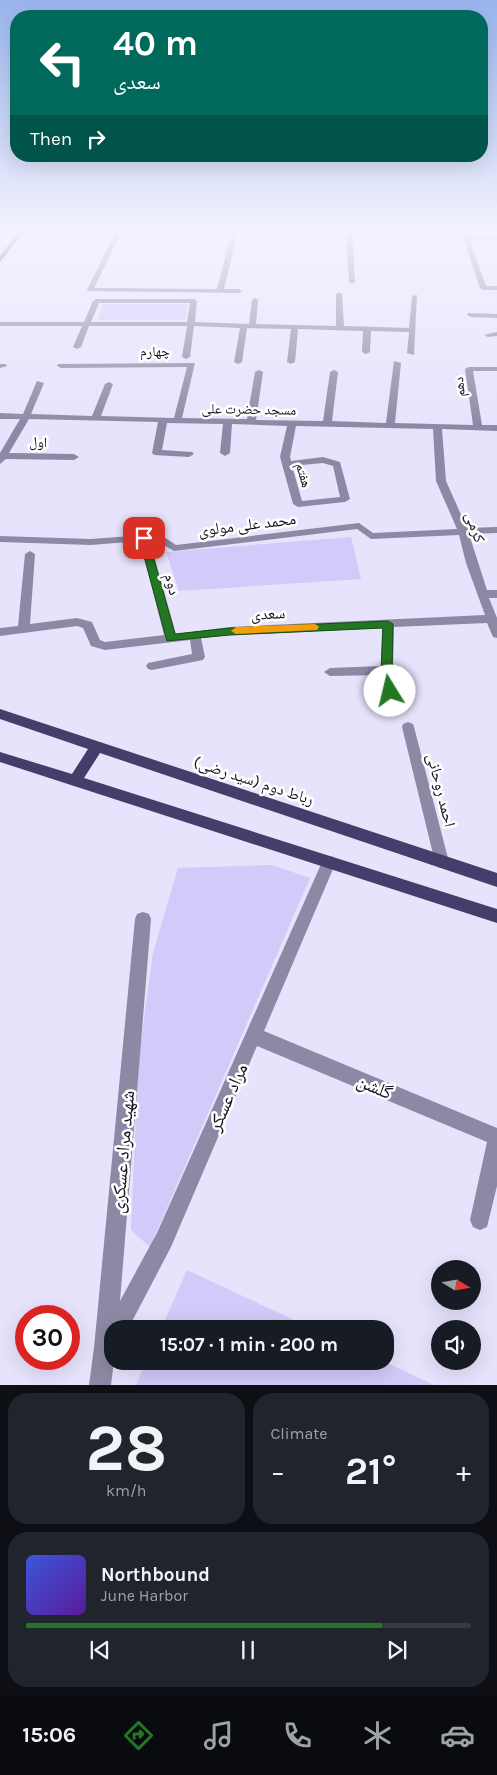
<!DOCTYPE html>
<html lang="en">
<head>
<meta charset="utf-8">
<style>
  body { margin:0; font-family:Karla,"Noto Naskh Arabic",sans-serif; background:#20242c; color:#f1f3f6; height:100vh; display:flex; flex-direction:column; font-size:19px; white-space:nowrap }
  * { box-sizing:border-box; margin:0 }
  p { font-size:16px; color:#9ea1a6 }
  .icon { flex:none; width:28px; height:28px; fill:none; stroke:currentColor; stroke-width:2; stroke-linecap:round; stroke-linejoin:round }
  .map { position:relative; height:1385px; overflow:hidden }
  .drawer { display:flex; flex-direction:column; gap:8px; padding:8px; background:#0d0f14; flex:1 }
  .drawer>* { flex:none }
  .hud { position:absolute; left:10px; top:10px; width:478px; height:152px; border-radius:20px; box-shadow:0 5px 20px #0002; background:#00695c; color:#fff; overflow:hidden }
  .needle { width:32px; rotate:101deg }
  .fabs { position:absolute; left:431px; top:1260px; display:grid; gap:10px }
  .fabs a { display:grid; place-items:center; width:50px; height:50px; border-radius:50%; background:#171b24; box-shadow:0 5px 20px #0002; font-size:25px }
  .speed { position:absolute; left:15px; top:1305px; display:flex; gap:10px; font-size:25px; font-weight:700; text-align:center }
  .speed>* { display:grid; place-content:center; width:65px; height:65px; border-radius:50%; background:#171b24; box-shadow:0 5px 20px #0002; line-height:1 }
  .speed .limit { border:8px solid #d22; background:#fff; color:#111 }
  .pin { position:absolute; display:grid; place-items:center; width:42px; height:42px; color:#fff; margin:-21px; border-radius:10px; box-shadow:0 2px 8px #0006 }
  .me { position:absolute; width:55px; margin:-28px; rotate:351deg; stroke-linejoin:round; filter:drop-shadow(0 0 4px #0008) }
  .turn { display:flex; align-items:center; gap:18px; height:105px; padding:0 20px; font-size:22px }
  .turn .icon { width:65px; height:65px; stroke-width:2.5 }
  .turn b { display:block; font-size:35px; line-height:42px }
  .then { display:flex; align-items:center; height:48px; padding:0 20px; background:#0003; gap:10px; font-size:19px }
  .big { font-size:38px; font-weight:700; line-height:1.1 }
  .drawer .card { flex:1; display:flex; flex-direction:column; justify-content:center; gap:8px; min-width:0; padding:0 18px; border-radius:20px; background:#20242c }
  .drawer .dial { align-items:center; gap:0 }
  .dial b { font-size:65px; line-height:1 }
  .song { display:flex; align-items:center; gap:15px }
  .cover { width:60px; height:60px; border-radius:8px; background:linear-gradient(135deg,hsl(230 70% 55%),hsl(270 70% 35%)) }
  .played { height:5px; border-radius:2px; background:linear-gradient(90deg,#247722 80%,#363941 80%) }
  .keys { display:flex; justify-content:space-around; direction:ltr }
  .heat { display:flex; justify-content:space-between; align-items:center; font-size:28px; direction:ltr }
  .drawer .tiles { flex:1; display:grid; gap:8px; grid-template-columns:1fr 1fr }
  .card:last-child { grid-column:span 2 }
  .trip { position:absolute; left:104px; top:1320px; width:290px; height:50px; border-radius:20px; background:#171b24; box-shadow:0 5px 20px #0002; font-weight:700; line-height:50px; text-align:center }
  .menu { display:flex; height:80px; justify-content:space-around; align-items:center; background:#090b0e; color:#9ea1a6 }
  .menu .icon { width:35px; height:35px }
  .menu .active { color:#247722 }
  .menu b { font-size:22px; color:#f1f3f6 }
  .map>svg:first-child { display:block }
  .green { fill:#d2caf9 }
  .lines { fill:none; stroke-linecap:round; stroke-linejoin:round }
  .minor { fill:#8d89a4; fill-rule:evenodd }
  .major { fill:#473d6a; fill-rule:evenodd }
  .route { fill:#247722; stroke:#174d16 }
  .slow { fill:#f59e0b }
  .labels { text-anchor:middle; stroke-width:5; stroke-linejoin:round; paint-order:stroke }
  .far-street-label { font-size:14px; fill:#16141f; stroke:#fff }
  .street-label { font-size:16px; fill:#16141f; stroke:#fff }
  .near-street-label { font-size:19px; fill:#16141f; stroke:#fff }
</style>
</head>
<body>
<div class="map">
<svg width="497" height="1385" viewBox="0 0 497 1385">
  <rect width="100%" height="100%" fill="#e7e3fd"/>
  <g class="green">
    <path d="M 103,304 L 188,304 L 185,320 L 98,320 Z"/>
    <path d="M 351,537 L 361,579 L 179,591 L 166,552 Z"/>
    <path d="M 272,865 L 310,878 L 150,1247 L 131,1230 L 138,1063 L 153,953 L 178,868 Z"/>
    <path d="M 187,1270 L 313,1329 L 161,1329 Z"/>
    <path d="M 146,1361 L 383,1361 L 434,1385 L 136,1385 Z"/>
  </g>
  <g class="lines">
    <g class="minor">
      <path d="M 116,231 L 122,231 L 94,288 L 217,289 L 232,231 L 238,231 L 224,289 L 239,289 L 242,291 L 239,293 L 88,291 L 87,290 Z"/>
      <path d="M 346,231 L 352,231 L 355,282 L 352,284 L 349,282 Z"/>
      <path d="M 404,231 L 410,231 L 411,234 L 406,235 Z"/>
      <path d="M 461,231 L 467,231 L 469,237 L 497,237 L 497,241 L 470,241 L 486,286 L 497,286 L 497,290 L 483,290 L 480,288 Z"/>
      <path d="M 339,292 L 342,294 L 344,326 L 409,328 L 412,296 L 417,295 L 414,355 L 407,353 L 409,332 L 371,331 L 370,352 L 366,354 L 362,352 L 363,331 L 298,329 L 295,362 L 291,364 L 287,362 L 291,329 L 247,328 L 242,362 L 238,364 L 234,362 L 240,328 L 194,326 L 190,357 L 186,359 L 182,357 L 187,326 L 89,326 L 81,347 L 77,349 L 73,347 L 82,326 L 0,326 L 0,322 L 84,322 L 93,301 L 96,299 L 194,299 L 197,301 L 195,322 L 249,324 L 252,300 L 255,298 L 258,300 L 256,324 L 336,326 L 336,294 ZM 99,303 L 190,303 L 187,322 L 91,322 Z"/>
      <path d="M 468,313 L 497,314 L 497,318 L 471,317 L 467,315 Z"/>
      <path d="M 497,332 L 497,336 L 488,337 L 484,335 Z"/>
      <path d="M 394,361 L 401,363 L 395,423 L 473,425 L 465,369 L 469,367 L 497,367 L 497,371 L 473,371 L 482,425 L 497,425 L 497,431 L 442,429 L 446,481 L 467,528 L 497,527 L 497,533 L 469,534 L 487,590 L 497,590 L 497,598 L 489,598 L 497,618 L 497,638 L 493,637 L 487,623 L 394,627 L 393,670 L 397,691 L 395,694 L 387,694 L 382,675 L 330,676 L 324,672 L 330,668 L 381,666 L 382,628 L 230,635 L 201,638 L 205,657 L 203,660 L 152,670 L 148,669 L 146,666 L 148,663 L 192,654 L 190,640 L 105,650 L 91,646 L 83,628 L 77,626 L 0,636 L 0,628 L 18,626 L 25,554 L 30,551 L 35,554 L 30,624 L 77,618 L 92,622 L 100,640 L 105,642 L 164,635 L 140,541 L 91,545 L 0,542 L 0,536 L 91,539 L 144,535 L 164,537 L 176,545 L 359,523 L 373,533 L 457,529 L 436,481 L 433,429 L 296,426 L 290,457 L 291,461 L 323,457 L 340,462 L 350,499 L 345,502 L 298,507 L 293,504 L 280,457 L 287,426 L 232,424 L 230,453 L 225,456 L 220,453 L 223,424 L 167,423 L 162,450 L 192,452 L 194,454 L 189,457 L 154,455 L 152,453 L 158,422 L 29,419 L 9,453 L 74,454 L 79,457 L 74,460 L 6,459 L 0,464 L 0,453 L 20,419 L 0,419 L 0,413 L 23,414 L 37,381 L 44,383 L 31,414 L 92,416 L 105,384 L 109,382 L 113,384 L 101,416 L 174,418 L 187,367 L 61,368 L 57,366 L 58,364 L 195,363 L 182,418 L 247,419 L 255,372 L 259,370 L 263,372 L 256,420 L 323,421 L 330,372 L 334,370 L 338,372 L 332,421 L 386,423 ZM 323,463 L 333,466 L 340,497 L 302,501 L 292,466 ZM 357,529 L 371,539 L 459,535 L 466,563 L 485,615 L 230,627 L 176,634 L 150,542 L 158,542 L 174,551 Z"/>
      <path d="M 0,364 L 6,364 L 7,366 L 0,368 Z"/>
      <path d="M 408,722 L 413,724 L 414,727 L 449,862 L 447,867 L 442,868 L 437,867 L 435,862 L 402,727 L 403,724 Z"/>
      <path d="M 329,856 L 334,857 L 336,862 L 264,1031 L 497,1128 L 497,1186 L 487,1227 L 480,1230 L 473,1227 L 470,1220 L 487,1142 L 257,1046 L 171,1247 L 128,1329 L 112,1329 L 112,1361 L 114,1361 L 111,1385 L 89,1385 L 94,1348 L 135,919 L 137,914 L 143,912 L 149,914 L 151,919 L 120,1301 L 157,1233 L 322,862 L 324,857 Z"/>
    </g>
    <g class="major">
      <path d="M 19,231 L 25,231 L 0,262 L 0,256 Z"/>
      <path d="M 0,709 L 497,873 L 497,887 L 100,753 L 84,778 L 497,909 L 497,923 L 0,762 L 0,752 L 72,774 L 88,749 L 0,719 Z"/>
    </g>
  </g>
  <linearGradient id="sky" x2="0" y2="1"><stop stop-color="#99b5ee"/><stop offset="0.54" stop-color="#f4f2fe"/><stop offset="1" stop-color="#f4f2fe" stop-opacity="0"/></linearGradient>
  <rect width="497" height="425" fill="url(#sky)"/>
  <path class="route" d="M 144,535 L 148,538 L 175,634 L 230,628 L 388,621 L 393,624 L 392,670 L 396,691 L 395,694 L 386,694 L 385,691 L 381,670 L 383,628 L 230,635 L 167,641 L 139,538 Z"/>
  <path class="slow" d="M 314,624 L 317,625 L 319,627 L 317,630 L 236,634 L 231,631 L 236,627 Z"/>
  <g class="labels">
    <g class="far-street-label">
      <text x="155" y="356">چهارم</text>
      <text transform="translate(459 387) rotate(-96)" y="5">دهم</text>
      <text transform="translate(249 409) rotate(1)" y="5">مسجد حضرت علی</text>
      <text x="38" y="447">اول</text>
      <text transform="translate(304 475) rotate(74)" y="5">هفتم</text>
    </g>
    <g class="street-label">
      <text transform="translate(247 524) rotate(-7)" y="6">محمد علی مولوی</text>
      <text transform="translate(476 527) rotate(71)" y="6">کرمی</text>
      <text transform="translate(173 584) rotate(75)" y="6">دوم</text>
      <text transform="translate(268 613) rotate(-3)" y="6">سعدی</text>
      <text transform="translate(254 780) rotate(18)" y="6">رباط دوم (سید رضی)</text>
      <text transform="translate(442 790) rotate(76)" y="6">احمد روحانی</text>
    </g>
    <g class="near-street-label">
      <text transform="translate(375 1086) rotate(23)" y="7">گلشن</text>
      <text transform="translate(227 1097) rotate(-66)" y="7">مراد عسکر</text>
      <text transform="translate(122 1152) rotate(-85)" y="7">شهید مراد عسکری</text>
    </g>
  </g>
</svg>
<div class="fabs">
<a><svg class="needle" viewBox="-14 -14 28 28"><path d="M0-13l5 13h-10z" fill="#e53935"/><path d="M0 13l5-13h-10z" fill="#9ea1a6"/></svg></a>
<a><svg class="icon" aria-label="sound" viewBox="0 0 24 24"><path d="M4 9h4l5-4v14l-5-4H4zM17 9q2 3 0 6"/></svg></a>
</div>
<div class="speed"><div class="limit">30</div></div>
<div class="pin" style="left:144px;top:538px;background:#d93025"><svg class="icon" aria-label="arrive" viewBox="0 0 24 24"><path d="M6 21V4h12l-3 4 3 4H6"/></svg></div>
<svg class="me" style="left:390px;top:691px" viewBox="-20 -20 40 40"><circle r="19" fill="#fff"/><path d="M0-13L10 11 0 6-10 11z" fill="#247722"/></svg>
<div class="trip">15:07 · 1 min · 200 m</div>
<div class="hud">
<div class="turn"><svg class="icon" aria-label="left" viewBox="0 0 24 24"><path d="M17 20v-9H6M10 6l-5 5 5 5"/></svg><div><b>40 m</b>سعدی</div></div>
<div class="then">Then<svg class="icon" aria-label="right" viewBox="0 0 24 24"><path d="M7 20v-9h11M14 6l5 5-5 5"/></svg></div>
</div>
</div>
<section class="drawer">
<div class="tiles">
<div class="card dial"><b>28</b><p>km/h</p></div>
<div class="card"><p>Climate</p>
<div class="heat"><a>−</a><b class="big">21°</b><a>+</a></div>
</div>
<div class="card">
<div class="song"><i class="cover"></i><div><b>Northbound</b><p>June Harbor</p></div></div>
<div class="played"></div>
<div class="keys"><svg class="icon" aria-label="previous" viewBox="0 0 24 24"><path d="M18 5L8 12l10 7zM5 5v14"/></svg><svg class="icon" aria-label="pause" viewBox="0 0 24 24"><path d="M8 5v14M16 5v14"/></svg><svg class="icon" aria-label="next" viewBox="0 0 24 24"><path d="M6 5l10 7-10 7zM19 5v14"/></svg></div>
</div>
</div>
</section>
<nav class="menu">
<b>15:06</b>
<svg class="icon active" aria-label="directions" viewBox="0 0 24 24"><path d="M12 3l9 9-9 9-9-9zM9 14v-3h6M13 9l2 2-2 2"/></svg>
<svg class="icon" aria-label="music" viewBox="0 0 24 24"><path d="M9 18V5l10-2v13"/><circle cx="6" cy="18" r="3"/><circle cx="16" cy="16" r="3"/></svg>
<svg class="icon" aria-label="phone" viewBox="0 0 24 24"><path d="M5 4h4l2 5-3 2q2 4 5 5l2-3 5 2v4C11 20 4 13 5 4z"/></svg>
<svg class="icon" aria-label="climate" viewBox="0 0 24 24"><path d="M12 3v18M4 7l16 10M4 17L20 7"/></svg>
<svg class="icon" aria-label="car" viewBox="0 0 24 24"><path d="M5 17H2v-5l4-1 3-4h7l3 4 3 1v5h-3M9 17h6M6 11h13"/><circle cx="7" cy="17" r="2"/><circle cx="17" cy="17" r="2"/></svg>
</nav>
</body>
</html>
